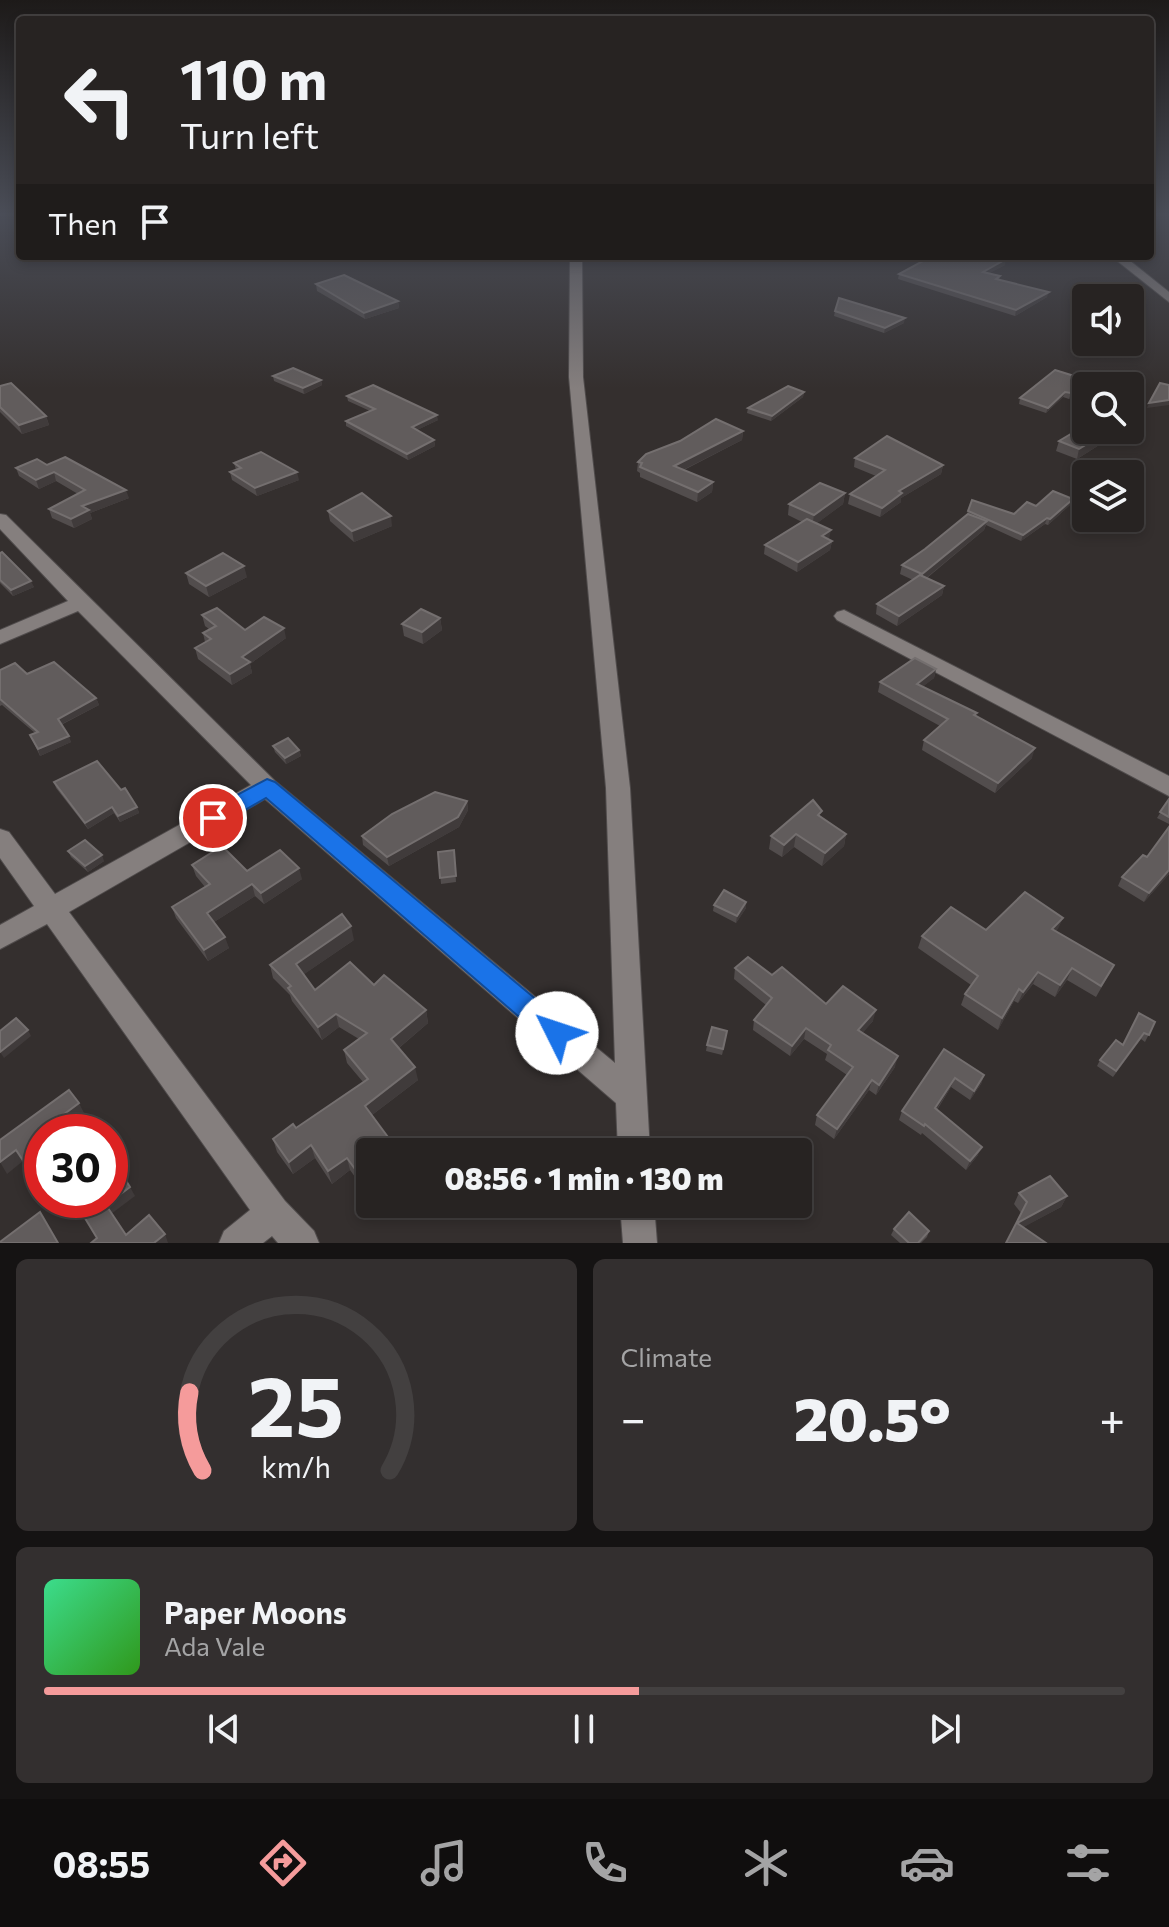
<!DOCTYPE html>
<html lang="en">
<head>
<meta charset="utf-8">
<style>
  body { margin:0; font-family:Commissioner,sans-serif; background:#332f2f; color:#f1f3f6; height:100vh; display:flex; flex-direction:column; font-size:30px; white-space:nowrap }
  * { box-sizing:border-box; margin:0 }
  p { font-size:26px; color:#a4a4a5 }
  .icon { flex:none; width:44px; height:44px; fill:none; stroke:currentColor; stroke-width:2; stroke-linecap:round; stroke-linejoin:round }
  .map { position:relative; height:1243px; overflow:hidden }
  .panel { display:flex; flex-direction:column; gap:16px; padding:16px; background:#151313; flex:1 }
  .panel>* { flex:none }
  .banner { position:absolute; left:16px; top:16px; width:1138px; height:244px; border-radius:8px; box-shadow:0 4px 12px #0003,0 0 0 2px #434040; background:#272322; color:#f1f3f6; overflow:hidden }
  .tools { position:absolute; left:1072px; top:284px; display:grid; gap:16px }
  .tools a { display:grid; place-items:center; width:72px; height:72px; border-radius:8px; background:#272322; box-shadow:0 4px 12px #0003,0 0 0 2px #434040; font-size:40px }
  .speed { position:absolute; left:24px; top:1114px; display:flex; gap:16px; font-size:40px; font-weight:700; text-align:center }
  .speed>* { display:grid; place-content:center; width:104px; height:104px; border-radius:50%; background:#272322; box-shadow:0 4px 12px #0003,0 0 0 2px #434040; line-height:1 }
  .speed .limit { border:12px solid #d22; background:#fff; color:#111 }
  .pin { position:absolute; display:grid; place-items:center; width:68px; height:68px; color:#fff; margin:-34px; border:4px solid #fff; border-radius:50%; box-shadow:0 2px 8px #0007 }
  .me { position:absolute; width:88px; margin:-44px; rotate:311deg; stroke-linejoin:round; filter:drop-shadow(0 0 6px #0008) }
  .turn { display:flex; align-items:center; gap:28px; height:168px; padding:0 32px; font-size:36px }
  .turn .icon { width:104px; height:104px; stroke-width:2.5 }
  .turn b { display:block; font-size:56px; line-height:68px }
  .then { display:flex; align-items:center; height:76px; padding:0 32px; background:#0003; gap:16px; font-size:30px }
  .big { font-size:60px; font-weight:800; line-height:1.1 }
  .panel .card { flex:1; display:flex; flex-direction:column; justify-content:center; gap:12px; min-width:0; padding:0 28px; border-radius:12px; background:#332f2f }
  .panel .dial { align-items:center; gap:0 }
  .dial svg { height:208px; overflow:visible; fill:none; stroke:#434040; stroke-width:7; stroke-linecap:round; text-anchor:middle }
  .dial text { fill:#f1f3f6; stroke:none }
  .song { display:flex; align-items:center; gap:24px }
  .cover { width:96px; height:96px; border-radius:12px; background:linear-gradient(135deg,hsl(150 70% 55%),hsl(110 70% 35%)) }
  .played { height:8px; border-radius:4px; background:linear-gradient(90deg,#f59b9b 55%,#434040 55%) }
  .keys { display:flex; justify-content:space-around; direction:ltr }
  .heat { display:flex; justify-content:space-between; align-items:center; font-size:44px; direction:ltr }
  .panel .tiles { flex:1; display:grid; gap:16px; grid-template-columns:1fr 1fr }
  .card:last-child { grid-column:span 2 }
  .trip { position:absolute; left:356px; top:1138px; width:456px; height:80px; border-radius:8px; background:#272322; box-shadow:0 4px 12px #0003,0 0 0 2px #434040; font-weight:800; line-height:80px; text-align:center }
  .dock { display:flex; height:128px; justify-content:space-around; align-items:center; background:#100e0e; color:#a4a4a5 }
  .dock .icon { width:56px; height:56px }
  .dock .selected { color:#f59b9b }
  .dock b { font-size:36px; color:#f1f3f6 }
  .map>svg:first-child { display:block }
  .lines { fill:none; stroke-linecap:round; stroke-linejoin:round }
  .minor-casing { stroke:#504c4c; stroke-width:2 }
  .minor { fill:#857f7e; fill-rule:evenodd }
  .wall { fill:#524d4d }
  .shaded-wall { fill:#403b3b }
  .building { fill:#615c5c; stroke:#746f6f; stroke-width:2 }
  .route { fill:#1a73e8; stroke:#114b97; stroke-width:2 }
</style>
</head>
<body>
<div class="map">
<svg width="1169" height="1243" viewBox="0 0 1169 1243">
  <rect width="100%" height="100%" fill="#342f2e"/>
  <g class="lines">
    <defs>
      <g id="minor">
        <path d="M 570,256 L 582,256 L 583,377 L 630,788 L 650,1152 L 618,1152 L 616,1103 L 265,799 L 69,912 L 285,1201 L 314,1231 L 319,1243 L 278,1243 L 272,1236 L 263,1243 L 219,1243 L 224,1231 L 250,1210 L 47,924 L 0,949 L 0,925 L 34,906 L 0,858 L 0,829 L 9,832 L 55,894 L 251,785 L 78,611 L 0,644 L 0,630 L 68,601 L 0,529 L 0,514 L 6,515 L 275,781 L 615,1063 L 606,788 L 569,377 Z"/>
        <path d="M 1111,256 L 1124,256 L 1169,292 L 1169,302 Z"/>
        <path d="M 844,610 L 1169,776 L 1169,796 L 837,620 L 834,616 L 837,612 Z"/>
        <path d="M 620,1204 L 654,1204 L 657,1243 L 623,1243 Z"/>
      </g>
    </defs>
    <use href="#minor" class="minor-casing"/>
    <use href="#minor" class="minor"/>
  </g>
  <g class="wall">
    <path d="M 1005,265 L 989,273 L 1000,276 L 999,280 L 1047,297 L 1015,316 L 898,279 L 899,274 Z"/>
    <path d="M 316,284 L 398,301 L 399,308 L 365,319 L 317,291 Z"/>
    <path d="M 835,311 L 904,323 L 884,333 L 834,316 Z"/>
    <path d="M 273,376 L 321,380 L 322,385 L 304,394 L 274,381 Z"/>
    <path d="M 1085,385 L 1069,399 L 1063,397 L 1046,413 L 1019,404 L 1020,398 Z"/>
    <path d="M 0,386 L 46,416 L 49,425 L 22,434 L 0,412 Z"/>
    <path d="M 804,392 L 803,397 L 771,421 L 747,413 L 748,408 Z"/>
    <path d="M 347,396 L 438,420 L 417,430 L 434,440 L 435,446 L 408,460 L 346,426 L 346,421 L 370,411 L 348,401 Z"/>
    <path d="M 743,431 L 742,440 L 684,470 L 713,482 L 712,492 L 697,502 L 640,477 L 640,473 L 637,471 L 638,462 Z"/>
    <path d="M 1107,440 L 1077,459 L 1056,451 L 1059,441 Z"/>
    <path d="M 855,458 L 943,465 L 941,474 L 901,498 L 901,502 L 880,517 L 848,504 L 850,494 L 876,476 L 854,467 Z"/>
    <path d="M 234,463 L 299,480 L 257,496 L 232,480 L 230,472 L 236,470 Z"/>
    <path d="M 47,465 L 129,498 L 90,513 L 92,519 L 74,528 L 52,518 L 49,509 L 78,494 L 56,481 L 39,489 L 19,476 L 16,468 Z"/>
    <path d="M 845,493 L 843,504 L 817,523 L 829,540 L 832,541 L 830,550 L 797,572 L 764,554 L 765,545 L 802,522 L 788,515 L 789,504 Z"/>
    <path d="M 1073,499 L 1071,504 L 1048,525 L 1045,524 L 1021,541 L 986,525 L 984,530 L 927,578 L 944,586 L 942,595 L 897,626 L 876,614 L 877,604 L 913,580 L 900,574 L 902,565 L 925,549 L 967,514 L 972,500 L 1014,514 L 1036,506 Z"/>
    <path d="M 328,511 L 392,526 L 354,542 L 330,521 Z"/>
    <path d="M 0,553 L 34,587 L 13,596 L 0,583 Z"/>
    <path d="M 186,573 L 247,577 L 209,597 L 189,584 Z"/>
    <path d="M 202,615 L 245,630 L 286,638 L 250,664 L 252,673 L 232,685 L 198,659 L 195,648 L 205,642 L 203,633 L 209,629 L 205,626 Z"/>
    <path d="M 440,618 L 442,630 L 423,644 L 404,636 L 402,624 Z"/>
    <path d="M 936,669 L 934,678 L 923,686 L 976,716 L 1032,758 L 995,793 L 922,750 L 924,740 L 940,726 L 878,692 L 880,682 Z"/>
    <path d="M 0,670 L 27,674 L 96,698 L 99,705 L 61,725 L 71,742 L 40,756 L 30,735 L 35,733 L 2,705 L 0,706 Z"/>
    <path d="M 273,746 L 299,750 L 301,756 L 286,764 L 275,752 Z"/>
    <path d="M 54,782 L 121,790 L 137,807 L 139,813 L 120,822 L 114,813 L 88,829 L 56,788 Z"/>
    <path d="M 1169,799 L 1169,824 L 1157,818 Z"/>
    <path d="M 467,801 L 468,810 L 459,827 L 389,866 L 363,845 L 362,836 Z"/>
    <path d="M 821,817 L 846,834 L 844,846 L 822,866 L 794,847 L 782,857 L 769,849 L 771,836 Z"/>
    <path d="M 454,850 L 456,882 L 441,884 L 438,852 Z"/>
    <path d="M 68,851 L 104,861 L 88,872 L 71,857 Z"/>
    <path d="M 1147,857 L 1169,874 L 1144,902 L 1118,886 L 1122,877 Z"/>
    <path d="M 192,865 L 247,871 L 302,879 L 264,904 L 255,896 L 214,922 L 229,948 L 208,961 L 176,918 L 172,907 L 205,887 L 196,876 Z"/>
    <path d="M 714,905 L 746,908 L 736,923 L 713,911 Z"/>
    <path d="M 1063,918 L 1056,931 L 1114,965 L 1108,976 L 1096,997 L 1067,980 L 1055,997 L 1033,984 L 1018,1003 L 1014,1001 L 998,1030 L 961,1005 L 965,994 L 971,985 L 918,948 L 922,936 L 986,930 Z"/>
    <path d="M 354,940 L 304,974 L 315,990 L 374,985 L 426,1010 L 428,1023 L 399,1048 L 418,1080 L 372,1115 L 366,1192 L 350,1170 L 332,1184 L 315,1158 L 293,1174 L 277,1152 L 273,1139 L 296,1128 L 363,1082 L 347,1063 L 344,1050 L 359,1039 L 339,1027 L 322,1040 L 292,1001 L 290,995 L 273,978 L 270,965 Z"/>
    <path d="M 735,968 L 772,975 L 826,1004 L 873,1021 L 862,1033 L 895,1067 L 876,1095 L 869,1090 L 834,1139 L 815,1125 L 817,1115 L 847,1075 L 825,1060 L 827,1054 L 804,1039 L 790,1056 L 753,1030 L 754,1020 L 766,1005 L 734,979 Z"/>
    <path d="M 1155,1022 L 1145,1042 L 1141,1039 L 1113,1077 L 1097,1066 L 1100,1060 Z"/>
    <path d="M 726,1038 L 722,1055 L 706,1051 L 707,1045 Z"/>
    <path d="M 944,1049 L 984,1075 L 981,1084 L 970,1100 L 951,1087 L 937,1110 L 978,1155 L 966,1170 L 922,1133 L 921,1135 L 899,1120 L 902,1111 Z"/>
    <path d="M 1019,1193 L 1067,1196 L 1061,1207 L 1023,1227 L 1006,1243 L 1021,1213 L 1014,1204 Z"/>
    <path d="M 894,1229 L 929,1231 L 927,1237 L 921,1243 L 900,1243 L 891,1235 Z"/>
  </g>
  <g class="shaded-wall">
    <path d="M 1006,259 L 1005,265 L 982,277 L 983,272 Z"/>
    <path d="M 1049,292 L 1047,297 L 1015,316 L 1016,310 Z"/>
    <path d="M 398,301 L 399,308 L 365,319 L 364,313 Z"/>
    <path d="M 905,318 L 904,323 L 884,333 L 885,328 Z"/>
    <path d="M 321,380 L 322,385 L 304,394 L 303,388 Z"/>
    <path d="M 1087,380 L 1085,385 L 1069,399 L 1071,393 Z"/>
    <path d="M 804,392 L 803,397 L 771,421 L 772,416 Z"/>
    <path d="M 1065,392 L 1063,397 L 1046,413 L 1048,408 Z"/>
    <path d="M 1169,400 L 1169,405 L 1147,408 L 1149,403 Z"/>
    <path d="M 437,415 L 438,420 L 413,432 L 412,427 Z"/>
    <path d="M 46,416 L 49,425 L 22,434 L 19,425 Z"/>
    <path d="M 1110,430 L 1107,440 L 1077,459 L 1079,449 Z"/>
    <path d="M 743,431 L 742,440 L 673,475 L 674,466 Z"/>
    <path d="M 434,440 L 435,446 L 408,460 L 407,454 Z"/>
    <path d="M 943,465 L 941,474 L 901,498 L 901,502 L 880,517 L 882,508 L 899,491 Z"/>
    <path d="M 54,472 L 56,481 L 39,489 L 36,480 Z"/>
    <path d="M 297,472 L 299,480 L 257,496 L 255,488 Z"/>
    <path d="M 713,482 L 712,492 L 697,502 L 698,492 Z"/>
    <path d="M 126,490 L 129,498 L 90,513 L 92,519 L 74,528 L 71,519 L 82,506 Z"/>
    <path d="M 845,493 L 843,504 L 812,527 L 814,515 Z"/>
    <path d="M 1073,499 L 1071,504 L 1048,525 L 1050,519 Z"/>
    <path d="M 391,516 L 392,526 L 354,542 L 352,531 Z"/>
    <path d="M 1047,518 L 1045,524 L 1021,541 L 1023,535 Z"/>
    <path d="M 987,521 L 984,530 L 920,583 L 922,574 Z"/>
    <path d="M 831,530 L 829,539 L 822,536 Z"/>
    <path d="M 832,541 L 830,550 L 797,572 L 798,562 Z"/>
    <path d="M 244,566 L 247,577 L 209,597 L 206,586 Z"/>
    <path d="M 31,581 L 34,587 L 13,596 L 11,590 Z"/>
    <path d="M 944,586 L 942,595 L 897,626 L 899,616 Z"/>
    <path d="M 440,618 L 442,630 L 423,644 L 422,632 Z"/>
    <path d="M 284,628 L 286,638 L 250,664 L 252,673 L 232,685 L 230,674 L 242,657 Z"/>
    <path d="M 936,669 L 934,678 L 915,693 L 917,684 Z"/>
    <path d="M 96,698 L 99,705 L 60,725 L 58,719 Z"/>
    <path d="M 69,736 L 71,742 L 40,756 L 38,749 Z"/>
    <path d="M 1035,748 L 1032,758 L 995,793 L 998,783 Z"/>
    <path d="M 299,750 L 301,756 L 286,764 L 285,758 Z"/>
    <path d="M 467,801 L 468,810 L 459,827 L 389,866 L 387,857 Z"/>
    <path d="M 112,807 L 114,813 L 88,829 L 85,823 Z"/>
    <path d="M 137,807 L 139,813 L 120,822 L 118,816 Z"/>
    <path d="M 796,834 L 794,847 L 782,857 L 784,845 Z"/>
    <path d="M 846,834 L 844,846 L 822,866 L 825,853 Z"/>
    <path d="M 102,855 L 104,861 L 88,872 L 85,866 Z"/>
    <path d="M 299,868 L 302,879 L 264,904 L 261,893 Z"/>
    <path d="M 1169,870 L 1169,874 L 1144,902 L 1149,893 Z"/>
    <path d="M 252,884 L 255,896 L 211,924 L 207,913 Z"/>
    <path d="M 746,902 L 746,908 L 736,923 L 737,916 Z"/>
    <path d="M 1063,918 L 1058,929 L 1047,940 L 1052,929 Z"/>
    <path d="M 351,926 L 354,940 L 300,977 L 296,964 Z"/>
    <path d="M 225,937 L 229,948 L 208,961 L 204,950 Z"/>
    <path d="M 1072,968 L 1067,980 L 1055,997 L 1060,985 Z"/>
    <path d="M 1038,972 L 1033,984 L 1018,1003 L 1023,992 Z"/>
    <path d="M 1019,989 L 1014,1001 L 998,1030 L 1002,1018 Z"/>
    <path d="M 426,1010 L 428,1023 L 394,1052 L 391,1039 Z"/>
    <path d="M 876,1010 L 873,1021 L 856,1041 L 858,1030 Z"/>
    <path d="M 336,1014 L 339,1027 L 322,1040 L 318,1027 Z"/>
    <path d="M 806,1028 L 804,1039 L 790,1056 L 792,1046 Z"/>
    <path d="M 28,1030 L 31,1036 L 4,1058 L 0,1052 Z"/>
    <path d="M 898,1056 L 895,1067 L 876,1095 L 879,1085 Z"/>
    <path d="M 415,1067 L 418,1080 L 368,1118 L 365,1106 Z"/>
    <path d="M 984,1075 L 981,1084 L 970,1100 L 974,1091 Z"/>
    <path d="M 955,1078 L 951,1087 L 932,1117 L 935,1108 Z"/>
    <path d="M 872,1080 L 869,1090 L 834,1139 L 837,1129 Z"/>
    <path d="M 79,1103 L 85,1115 L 62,1132 L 42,1132 L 42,1147 L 35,1136 Z"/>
    <path d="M 311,1145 L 315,1158 L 293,1174 L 289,1162 Z"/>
    <path d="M 982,1147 L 978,1155 L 966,1170 L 970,1161 Z"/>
    <path d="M 16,1150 L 23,1161 L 7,1174 L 0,1162 Z"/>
    <path d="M 42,1158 L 42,1174 L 34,1179 L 28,1168 Z"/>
    <path d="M 347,1158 L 350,1170 L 332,1184 L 328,1171 Z"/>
    <path d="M 370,1174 L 370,1189 L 366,1192 L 363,1180 Z"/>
    <path d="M 130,1187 L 135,1196 L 111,1214 L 106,1205 Z"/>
    <path d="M 1067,1196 L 1061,1207 L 1011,1234 L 1017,1223 Z"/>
    <path d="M 165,1234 L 168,1243 L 154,1243 Z"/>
  </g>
  <g class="building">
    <path d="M 932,256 L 994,256 L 1006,259 L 983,272 L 1000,276 L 996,279 L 1049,292 L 1016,310 L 899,274 Z"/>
    <path d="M 344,275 L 398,301 L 364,313 L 316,284 Z"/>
    <path d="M 839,298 L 905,318 L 885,328 L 835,311 Z"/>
    <path d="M 293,368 L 321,380 L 303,388 L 273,376 Z"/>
    <path d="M 1055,370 L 1087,380 L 1071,393 L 1065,392 L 1048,408 L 1020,398 Z"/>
    <path d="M 11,383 L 46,416 L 19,425 L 0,407 L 0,386 Z"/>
    <path d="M 1160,383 L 1169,385 L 1169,400 L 1149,403 Z"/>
    <path d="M 373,385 L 437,415 L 412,427 L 434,440 L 407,454 L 346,421 L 375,409 L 347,396 Z"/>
    <path d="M 788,386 L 804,392 L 772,416 L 748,408 Z"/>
    <path d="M 716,419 L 743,431 L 674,466 L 713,482 L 698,492 L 640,467 L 642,463 L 638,462 L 646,454 L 680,441 Z"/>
    <path d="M 1086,425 L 1086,430 L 1110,430 L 1079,449 L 1059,441 Z"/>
    <path d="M 887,436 L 943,465 L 899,491 L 902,493 L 882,508 L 850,494 L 885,470 L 855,458 Z"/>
    <path d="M 261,452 L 297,472 L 255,488 L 230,472 L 241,468 L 234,463 Z"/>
    <path d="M 65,457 L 126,490 L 82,506 L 89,510 L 71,519 L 49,509 L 85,490 L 54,472 L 36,480 L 16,468 L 37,459 L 47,465 Z"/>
    <path d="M 820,483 L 845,493 L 814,515 L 789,504 Z"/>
    <path d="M 1053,491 L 1073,499 L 1050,519 L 1047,518 L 1023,535 L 968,511 L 972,500 L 1014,514 L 1027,502 L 1036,506 Z"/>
    <path d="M 362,493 L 391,516 L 352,531 L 328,511 Z"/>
    <path d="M 968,514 L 987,521 L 922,574 L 902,565 L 925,549 Z"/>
    <path d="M 807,519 L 831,530 L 822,536 L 832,541 L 798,562 L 765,545 Z"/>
    <path d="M 2,552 L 31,581 L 11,590 L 0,580 L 0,553 Z"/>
    <path d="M 223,553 L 244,566 L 206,586 L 186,573 Z"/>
    <path d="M 920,575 L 944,586 L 899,616 L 877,604 Z"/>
    <path d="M 217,608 L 245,630 L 264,617 L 284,628 L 242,657 L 250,662 L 230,674 L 195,648 L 211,639 L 203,633 L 216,626 L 202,615 Z"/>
    <path d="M 421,609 L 440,618 L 422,632 L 402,624 Z"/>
    <path d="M 915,658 L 936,669 L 917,684 L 977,713 L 974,715 L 1035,748 L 998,783 L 924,740 L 948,719 L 880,682 Z"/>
    <path d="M 54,662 L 96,698 L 58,719 L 69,736 L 38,749 L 30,735 L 38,732 L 0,699 L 0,670 L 15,663 L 27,674 Z"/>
    <path d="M 288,738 L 299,750 L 285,758 L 273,746 Z"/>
    <path d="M 97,761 L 121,790 L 125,788 L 137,807 L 118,816 L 112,807 L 85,823 L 54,782 Z"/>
    <path d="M 435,792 L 467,801 L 458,817 L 387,857 L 362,836 L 392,814 Z"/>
    <path d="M 1169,799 L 1169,817 L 1160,812 Z"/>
    <path d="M 813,800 L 822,811 L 818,815 L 846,834 L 825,853 L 796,834 L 784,845 L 771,836 Z"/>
    <path d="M 1169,827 L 1169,870 L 1149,893 L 1122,877 L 1143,855 L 1147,857 Z"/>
    <path d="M 85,840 L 102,855 L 85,866 L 68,851 Z"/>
    <path d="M 222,846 L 247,871 L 280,850 L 299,868 L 261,893 L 252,884 L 207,913 L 225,937 L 204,950 L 172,907 L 210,884 L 192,865 Z"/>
    <path d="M 454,850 L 456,876 L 440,878 L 438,852 Z"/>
    <path d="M 724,890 L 746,902 L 737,916 L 714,905 Z"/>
    <path d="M 1025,892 L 1063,918 L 1052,929 L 1114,965 L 1101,986 L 1072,968 L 1060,985 L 1038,972 L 1023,992 L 1019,989 L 1002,1018 L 965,994 L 978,976 L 922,936 L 951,907 L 986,930 Z"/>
    <path d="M 342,914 L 351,926 L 296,964 L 315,990 L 350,962 L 374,985 L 384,975 L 426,1010 L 391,1039 L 415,1067 L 365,1106 L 399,1152 L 370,1152 L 370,1174 L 363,1180 L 347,1158 L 328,1171 L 311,1145 L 289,1162 L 273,1139 L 293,1124 L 296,1128 L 368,1079 L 344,1050 L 367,1033 L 336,1014 L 318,1027 L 288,988 L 291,986 L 270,965 Z"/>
    <path d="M 748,957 L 772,975 L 782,967 L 826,1004 L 843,986 L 876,1010 L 858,1030 L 898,1056 L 879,1085 L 872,1080 L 837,1129 L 817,1115 L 853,1067 L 828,1050 L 831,1045 L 806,1028 L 792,1046 L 754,1020 L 772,998 L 735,968 Z"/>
    <path d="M 1139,1013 L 1155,1022 L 1149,1035 L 1144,1033 L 1116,1071 L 1100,1060 L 1116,1040 L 1123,1045 Z"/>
    <path d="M 16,1018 L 28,1030 L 0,1052 L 0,1031 Z"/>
    <path d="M 712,1027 L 727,1031 L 723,1049 L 707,1045 Z"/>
    <path d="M 944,1049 L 984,1075 L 974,1091 L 955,1078 L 935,1108 L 982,1147 L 970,1161 L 925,1124 L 924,1126 L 902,1111 Z"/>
    <path d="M 69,1090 L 79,1103 L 35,1136 L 42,1145 L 42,1158 L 28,1168 L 16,1150 L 0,1162 L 0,1140 Z"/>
    <path d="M 111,1157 L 130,1187 L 106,1205 L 126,1235 L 149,1215 L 165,1234 L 154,1243 L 91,1243 L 97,1238 L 74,1200 L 110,1200 L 110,1158 Z"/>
    <path d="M 1050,1176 L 1067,1196 L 1017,1223 L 1046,1243 L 1006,1243 L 1027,1202 L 1019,1193 Z"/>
    <path d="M 40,1212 L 58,1243 L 0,1243 L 0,1242 Z"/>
    <path d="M 909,1212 L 929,1231 L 918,1243 L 909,1243 L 894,1229 Z"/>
  </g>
  <linearGradient id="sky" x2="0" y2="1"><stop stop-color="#1d1a19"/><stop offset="0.55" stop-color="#4a4d57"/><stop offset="1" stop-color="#4a4d57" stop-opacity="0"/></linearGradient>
  <rect width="1169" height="389" fill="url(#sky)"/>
  <path class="route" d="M 267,779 L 275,782 L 567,1025 L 571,1033 L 567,1042 L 557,1045 L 548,1042 L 266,798 L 221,824 L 213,826 L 205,824 L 202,818 L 205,812 Z"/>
</svg>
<div class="tools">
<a><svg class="icon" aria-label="sound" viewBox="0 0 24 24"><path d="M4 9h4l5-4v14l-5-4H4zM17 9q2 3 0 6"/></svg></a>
<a><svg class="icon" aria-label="search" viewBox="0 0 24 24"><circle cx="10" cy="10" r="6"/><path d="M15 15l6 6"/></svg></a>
<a><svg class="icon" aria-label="layers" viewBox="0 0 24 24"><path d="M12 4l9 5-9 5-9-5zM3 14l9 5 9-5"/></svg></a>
</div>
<div class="speed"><div class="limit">30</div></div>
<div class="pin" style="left:213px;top:818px;background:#d93025"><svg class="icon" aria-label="arrive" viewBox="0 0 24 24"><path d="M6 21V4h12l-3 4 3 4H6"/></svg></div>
<svg class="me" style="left:557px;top:1033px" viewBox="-20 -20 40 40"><circle r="19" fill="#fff"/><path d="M0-13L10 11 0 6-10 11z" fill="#1a73e8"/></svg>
<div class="trip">08:56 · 1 min · 130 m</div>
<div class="banner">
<div class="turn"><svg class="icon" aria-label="left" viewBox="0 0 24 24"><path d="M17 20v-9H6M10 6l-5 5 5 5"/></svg><div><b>110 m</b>Turn left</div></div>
<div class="then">Then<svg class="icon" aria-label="arrive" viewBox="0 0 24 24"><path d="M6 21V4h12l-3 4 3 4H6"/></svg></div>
</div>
</div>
<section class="panel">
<div class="tiles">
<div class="card dial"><svg viewBox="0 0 100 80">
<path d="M14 69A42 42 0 1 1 86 69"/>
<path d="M14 69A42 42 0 0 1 9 39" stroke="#f59b9b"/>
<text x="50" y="56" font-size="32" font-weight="700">25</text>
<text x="50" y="72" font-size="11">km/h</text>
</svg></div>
<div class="card"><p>Climate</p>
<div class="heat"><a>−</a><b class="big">20.5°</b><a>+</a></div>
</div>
<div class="card">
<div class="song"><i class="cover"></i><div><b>Paper Moons</b><p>Ada Vale</p></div></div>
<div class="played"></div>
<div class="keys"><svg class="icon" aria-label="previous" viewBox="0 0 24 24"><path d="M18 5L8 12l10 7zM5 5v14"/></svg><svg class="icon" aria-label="pause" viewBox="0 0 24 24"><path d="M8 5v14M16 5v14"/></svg><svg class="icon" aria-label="next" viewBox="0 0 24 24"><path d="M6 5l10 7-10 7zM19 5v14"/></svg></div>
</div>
</div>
</section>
<nav class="dock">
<b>08:55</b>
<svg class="icon selected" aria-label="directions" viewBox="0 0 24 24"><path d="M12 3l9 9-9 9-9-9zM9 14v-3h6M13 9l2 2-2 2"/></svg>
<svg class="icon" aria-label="music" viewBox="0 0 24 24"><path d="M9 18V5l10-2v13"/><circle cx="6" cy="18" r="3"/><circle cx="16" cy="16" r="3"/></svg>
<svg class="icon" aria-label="phone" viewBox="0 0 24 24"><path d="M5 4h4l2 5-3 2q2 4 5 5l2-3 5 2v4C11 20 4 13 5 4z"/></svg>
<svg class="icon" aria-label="climate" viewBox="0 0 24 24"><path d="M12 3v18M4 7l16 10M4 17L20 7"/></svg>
<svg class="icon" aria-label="car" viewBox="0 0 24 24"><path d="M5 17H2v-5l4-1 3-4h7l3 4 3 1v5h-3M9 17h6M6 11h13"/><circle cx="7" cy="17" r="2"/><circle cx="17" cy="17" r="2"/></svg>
<svg class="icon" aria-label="filters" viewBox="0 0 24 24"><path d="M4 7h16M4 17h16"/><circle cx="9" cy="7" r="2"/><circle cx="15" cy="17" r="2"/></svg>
</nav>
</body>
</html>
